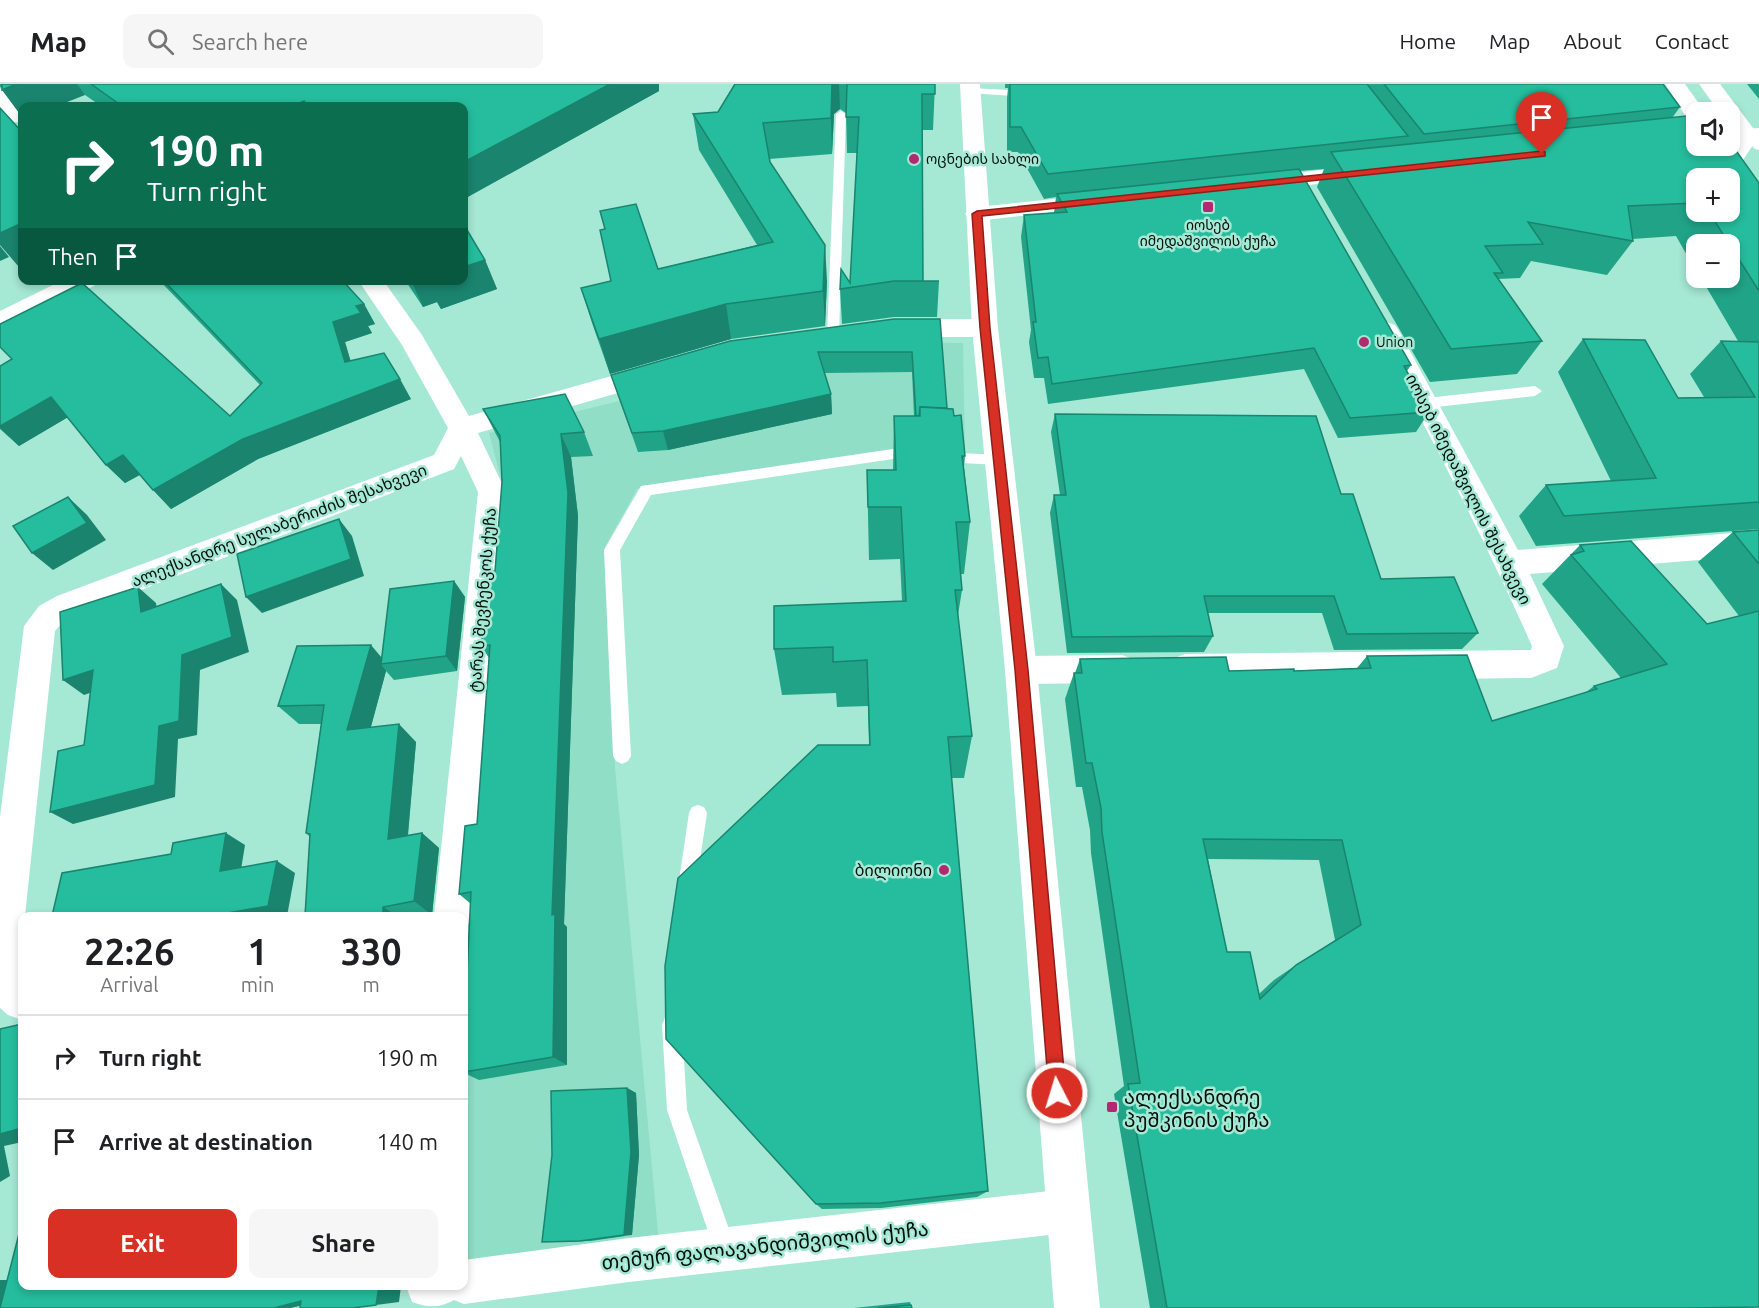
<!DOCTYPE html>
<meta charset="utf-8">
<style>
:root{--surface:#fff;--page:#f6f6f6;--text:#202124;--muted:#757577;--line:#e0e0e0;--accent:#d93025}
body{margin:0;font-family:Ubuntu,"Noto Sans Georgian",sans-serif;background:var(--page);color:var(--text);height:100vh;display:flex;flex-direction:column;font-size:22px;white-space:nowrap}
*{box-sizing:border-box;margin:0}
p{font-size:20px;color:var(--muted)}
.icon{flex:none;width:33px;height:33px;fill:none;stroke:currentColor;stroke-width:2;stroke-linecap:round;stroke-linejoin:round}
.map{position:relative;flex:1;overflow:hidden}
.sheet{position:absolute;left:18px;top:828px;width:450px;height:378px;display:flex;flex-direction:column;background:var(--surface);border-radius:12px;box-shadow:0 3px 9px #0003}
.sheet>*{flex:none}
.banner{position:absolute;left:18px;top:18px;width:450px;height:183px;border-radius:12px;box-shadow:0 3px 9px #0003;background:#0b6e4f;color:#fff;overflow:hidden}
.buttons{position:absolute;left:1686px;top:18px;display:grid;gap:12px}
.buttons a{display:grid;place-items:center;width:54px;height:54px;border-radius:12px;background:var(--surface);box-shadow:0 3px 9px #0003;font-size:30px}
.pin{position:absolute;display:grid;place-items:center;width:51px;height:51px;color:#fff;margin:-62px -26px;border-radius:50% 50% 50% 0;rotate:-45deg;box-shadow:0 0 6px #0007}
.pin .icon{rotate:45deg}
.me{position:absolute;width:66px;margin:-33px;rotate:355deg;stroke-linejoin:round;filter:drop-shadow(0 0 4px #0008)}
.turn{display:flex;align-items:center;gap:21px;height:126px;padding:0 30px;font-size:27px}
.turn .icon{width:78px;height:78px;stroke-width:2.5}
.turn b{display:block;font-size:42px;line-height:51px}
.then{display:flex;align-items:center;height:57px;padding:0 30px;background:#0003;gap:12px;font-size:22px}
.eta{display:flex;justify-content:space-evenly;align-items:center;height:102px;text-align:center}
.eta b{font-size:36px;font-weight:700;line-height:42px}
.action{display:flex;gap:12px;margin-top:auto;padding:12px 30px}
.action a{flex:1;height:69px;border-radius:12px;background:var(--accent);color:#fff;font-size:24px;font-weight:700;line-height:69px;text-align:center}
.action a+a{background:var(--page);color:var(--text)}
ul{padding:0;list-style:none}
li{display:flex;align-items:center;gap:18px;height:84px;padding:0 30px;border-top:2px solid var(--line)}
li div{flex:1}
li b{display:block;font-size:22px}
li em{font-style:normal}
header{display:flex;align-items:center;gap:36px;box-sizing:border-box;height:84px;padding:0 30px;background:var(--surface);border-bottom:2px solid var(--line)}
header strong{font-size:28px}
nav{display:flex;gap:33px;margin-inline-start:auto;font-size:21px}
.search{width:420px;height:54px;background:var(--page);display:flex;align-items:center;gap:15px;box-sizing:border-box;padding:0 21px;border-radius:12px;color:var(--muted);font-size:22px}
.map>svg:first-child{display:block}
.built{fill:#91dec7}
.lines{fill:none;stroke-linecap:round;stroke-linejoin:round}
.lane{fill:#fff;fill-rule:evenodd}
.street{fill:#fff;fill-rule:evenodd}
.secondary{fill:#fff;fill-rule:evenodd}
.wall{fill:#20a387;fill-rule:evenodd}
.shaded-wall{fill:#1a846e}
.building{fill:#25bd9d;stroke:#1a846e;stroke-width:1.5;fill-rule:evenodd}
.route{fill:#d93025;stroke:#8d1f18;stroke-width:1.5}
.poi-dot{fill:#b02a6f;stroke:#a5e8d4;stroke-width:2}
.labels{text-anchor:middle;dominant-baseline:central;stroke-width:5;stroke-linejoin:round;paint-order:stroke}
.far-poi-label{font-size:14px;fill:#00100a;stroke:#a5e8d4;text-anchor:start}
.street-label{font-size:16px;fill:#00100a;stroke:#a5e8d4}
.poi-label{font-size:16px;fill:#00100a;stroke:#a5e8d4;text-anchor:end}
.near-poi-label{font-size:20px;fill:#00100a;stroke:#a5e8d4;text-anchor:start}
.near-street-label{font-size:20px;fill:#00100a;stroke:#a5e8d4}
</style>
<header>
<strong>Map</strong>
<div class="search"><svg class="icon" aria-label="search" viewBox="0 0 24 24"><circle cx="10" cy="10" r="6"/><path d="M15 15l6 6"/></svg>Search here</div>
<nav><a>Home</a><a>Map</a><a>About</a><a>Contact</a></nav>
</header>
<div class="map">
<svg width="1759" height="1224" viewBox="0 0 1759 1224">
<rect width="100%" height="100%" fill="#a5e8d4"/>
<path class="built" d="M884 258 963 259 965 370 855 371 637 405 605 463 615 684 659 1159 464 1182V1065L505 410 489 349 734 289Z"/>
<g class="lines">
<g class="lane">
<path d="M971 4 1030 7 1035 10 1030 13 967 9V5Z"/>
<path d="M841 27 846 30 839 251 833 255 827 251 836 30Z"/>
<path d="M1748 49 1759 57V66L1755 65 1743 52Z"/>
<path d="M1535 302 1542 307 1535 312 1427 324 1420 319 1427 314Z"/>
<path d="M893 365 914 366 921 371 914 376 893 375 651 411 620 466 631 672 628 677 622 680 616 677 613 672 604 466 641 402Z"/>
<path d="M942 368 999 371 1006 376 999 381 942 378 935 373Z"/>
<path d="M698 721 704 723 707 729 696 803 694 809 687 812 680 809 678 803 689 729 692 723Z"/>
<path d="M672 931 679 934 682 941 687 1026 736 1165 733 1173 725 1176 717 1173 714 1165 667 1026 662 941 665 934Z"/>
</g>
<g class="street">
<path d="M0 5 7 7 24 22 22 39 14 38 0 23Z"/>
<path d="M1759 44V58H1730V46Z"/>
<path d="M1366 81 1374 83 1377 88 1374 93 1259 107 1251 105 1248 100 1251 95 1259 93Z"/>
<path d="M1100 110 1108 112 1112 117 1108 122 977 137 969 135 965 130 969 125 977 123Z"/>
<path d="M358 196H383L422 251 469 332 658 279 667 281 671 288 667 295 478 349 506 408 472 832 466 845 464 846V832H434L478 408 461 372 454 385 79 530 61 540 55 547 25 832H22L19 884 22 892V936L8 931 0 924V733L24 542 39 522 57 512 434 371 448 344 402 261Z"/>
<path d="M897 235H985L994 238 998 244 994 250 985 253H897L888 250 884 244 888 238Z"/>
<path d="M1386 238 1395 241 1399 247 1518 466 1759 447V471L1530 490 1564 562 1557 584 1531 594 1185 598 1174 594 1169 584 1174 574 1185 570 1531 566 1532 562C1484 454 1430 350 1373 247L1377 241Z"/>
<path d="M1122 571 1133 575 1138 585 1133 595 1122 599 1021 600 1010 596 1005 586 1010 576 1021 572Z"/>
<path d="M1067 1105 1082 1112 1089 1127 1082 1142 1067 1149 629 1198 464 1220 454 1216C440 1224 428 1224 412 1218L406 1202H464V1176L629 1154Z"/>
</g>
<g class="secondary">
<path d="M960 0H980L998 244 1037 586 1100 1224H1054L1005 586 972 244Z"/>
<path d="M1665 0H1685L1705 28H1696V37L1688 36Z"/>
<path d="M1699 0H1720L1759 52 1741 79 1733 81 1725 79 1722 74 1737 52 1730 42V28H1719Z"/>
<path d="M63 196H97L94 202 0 246V227Z"/>
</g>
</g>
<g class="wall">
<path d="M0 0H659V7L464 115V22H101L85 11 2 4 0 3Z"/>
<path d="M735 0H935L933 46H922L923 197H939L937 233H894L842 240 840 205 850 199 857 69H847L846 29 840 25 834 30 832 70 769 75 770 78 827 197 825 242 731 255 610 290 592 239 581 204 611 197 605 145 600 127 658 185 757 161 699 66 693 30 718 28Z"/>
<path d="M1005 0H1663L1680 23 1672 34 1759 99V445L1536 462 1519 432 1546 401 1611 397 1558 288 1583 255 1678 314 1704 313 1690 290 1721 257H1738L1701 194H1730V160H1696V187L1676 152 1632 155 1633 157 1607 191 1531 177 1520 194 1498 195 1542 257 1517 290 1430 298 1317 103 1324 85 1300 87 1411 281 1407 287 1429 328 1416 348 1338 354 1304 285 1048 320 1044 294H1034L1029 258 1031 246 1021 153 1024 131 1054 129 1056 113 1044 115 1018 68H1007V14L1008 4H1005ZM1696 94 1730 128H1696Z"/>
<path d="M1747 0H1759V15Z"/>
<path d="M485 176 497 205 441 225 437 218 423 223 405 196H464Z"/>
<path d="M159 196H342L364 220 375 240 368 242 372 249 345 258 350 277 411 315 258 375 171 425 140 391 125 399 106 381 68 333 19 362 0 345V282L230 332 260 301Z"/>
<path d="M894 235 947 324 954 332 965 372 964 383 970 438 964 490H960L962 506 958 531 972 652 964 694H951L988 1107 977 1113 881 1124 822 1125 816 1120 869 661 868 622 837 623 836 609 782 611 774 565 902 517 900 475 869 476 867 386H893L894 332H914L912 288 824 289 831 310 832 330 668 366 638 368 611 291Z"/>
<path d="M483 325 584 348 593 372 571 373 578 432 564 840 567 843V981L479 996 464 989V950L471 820 459 810 477 740 489 574 481 562 495 487 502 398 500 358Z"/>
<path d="M1055 330 1341 410 1381 495 1478 549 1462 565 1334 566 1322 529H1208L1213 552 1204 568 1067 569 1050 429 1054 411H1060L1051 348Z"/>
<path d="M1759 446V1223L1688 1224H1150L1114 1010 1124 1002 1091 769 1090 746 1082 703H1076L1065 615 1074 589H1075L1080 575 1229 587H1294L1357 584 1367 572 1492 637 1585 609 1594 602 1621 594 1542 500 1580 461 1707 540 1739 532 1698 478 1733 448ZM1208 775 1319 776 1335 856 1296 881 1274 896 1259 910 1227 868Z"/>
<path d="M454 497 465 513 457 587 394 596 386 587 371 643 416 658 408 752 422 749 439 764 432 831 422 832H305L310 753 306 749 321 640H299L278 622 382 573Z"/>
<path d="M627 1004 636 1009 639 1071 632 1151 591 1157 542 1158 552 1071Z"/>
<path d="M910 1218 912 1224H854Z"/>
</g>
<g class="shaded-wall">
<path d="M16 0H77L85 11 57 22H22V33L2 6Z"/>
<path d="M610 0H659V7L464 115V78Z"/>
<path d="M832 0H839L840 25 834 30 832 70 831 34Z"/>
<path d="M304 17 306 22H293Z"/>
<path d="M22 139V181L19 183 0 161V149Z"/>
<path d="M825 161 827 197 825 242 823 207Z"/>
<path d="M0 162 9 173 0 177Z"/>
<path d="M485 176 497 205 441 225 437 218 423 223 411 196H464V183Z"/>
<path d="M364 220 375 240 368 242 372 249 345 258 357 298 345 278 333 238 356 222Z"/>
<path d="M726 220 731 255 610 290 599 255Z"/>
<path d="M400 295 411 315 258 375 171 425 153 406 243 355Z"/>
<path d="M831 310 832 330 668 366 663 347Z"/>
<path d="M51 313 70 332 19 362 0 344V342Z"/>
<path d="M561 350 571 373 578 432 564 840 567 843V981L553 973 552 831Z"/>
<path d="M123 371 141 390 125 399 106 381Z"/>
<path d="M68 413 87 431 106 456 53 486 32 469Z"/>
<path d="M339 435 352 452 364 492 262 529 246 513Z"/>
<path d="M454 497 465 513 457 587 446 572Z"/>
<path d="M221 500 237 516 249 568 200 586 197 651 178 655 175 713 73 740 50 728 182 571Z"/>
<path d="M138 503 156 519 159 543 141 528Z"/>
<path d="M371 561 387 580H381L386 587 365 664 347 646Z"/>
<path d="M93 586 113 601 84 611 63 596Z"/>
<path d="M399 640 416 658 406 770 388 755Z"/>
<path d="M226 749 245 761 239 798 220 787Z"/>
<path d="M422 749 439 764 432 831 414 817Z"/>
<path d="M277 777 295 789 287 832H211Z"/>
<path d="M383 823 397 832H383Z"/>
<path d="M627 1004 636 1009 639 1071 632 1151H624Z"/>
<path d="M22 1044V1058L4 1062 10 1092 0 1098V1046Z"/>
<path d="M0 1196H22L0 1224Z"/>
<path d="M379 1202H401L399 1218 376 1221Z"/>
<path d="M328 1215 291 1224H274L301 1217Z"/>
</g>
<g class="building">
<path d="M2 0H16L2 6Z"/>
<path d="M91 0H610L464 78V22H308L304 17 293 22H122Z"/>
<path d="M735 0H832L831 34 763 39 770 78 825 161 823 207 726 220 599 255 581 204 611 197 600 146 605 145 600 127 636 120 658 185 773 158 693 30 718 28Z"/>
<path d="M847 0H935V10H922L923 197H939H894L840 205 841 185 850 199 859 33H846Z"/>
<path d="M1010 0H1367L1408 52 1048 90 1021 43H1010Z"/>
<path d="M1384 0H1663L1680 23 1424 50Z"/>
<path d="M0 24 22 48V139L0 149Z"/>
<path d="M1696 31V62H1730V58L1759 99V207L1709 128H1730V94H1696V119L1628 122 1633 157 1528 138 1543 160 1485 162 1503 189H1494L1542 257 1451 265 1331 68Z"/>
<path d="M1299 85 1411 281 1404 282 1429 328 1350 334 1314 264 1052 300 1048 273 1038 274 1033 238H1036L1024 131 1067 128 1057 110Z"/>
<path d="M467 146 485 176 464 183V147Z"/>
<path d="M163 196H342L364 220 356 222 361 229 333 238 345 278 384 269 400 295 243 355 153 406 123 371 106 381 51 313 0 342V282L12 275 0 263V240L82 199 230 332 262 299Z"/>
<path d="M894 235H940L947 324 920 323 919 332H916L912 268H818L831 310 663 347 632 349 611 291 730 257Z"/>
<path d="M1583 255 1645 256 1678 314 1755 313 1721 257 1759 258V418L1564 432 1546 401 1656 394Z"/>
<path d="M565 310 584 348 561 350 568 409 552 831 555 830 553 973 464 988V950L471 808 459 810 465 742 477 740 490 561 481 562 488 488 495 487 502 398 500 352 483 325Z"/>
<path d="M920 323 953 325 954 332 961 331 965 372H962L970 438H956L962 506H955L972 652 948 653 988 1107 881 1119 816 1120 666 955 665 882 678 794 818 661H870L867 576 833 578V563L774 565V522L906 517 901 423H868L867 386H896L894 332H920Z"/>
<path d="M1055 330 1316 332 1341 410H1353L1381 495 1454 493 1478 549 1347 550 1334 512H1204L1213 552 1072 553 1054 411H1066Z"/>
<path d="M68 413 87 439 32 469 13 442Z"/>
<path d="M339 435 351 475 246 513 237 470Z"/>
<path d="M1759 446V480L1733 448Z"/>
<path d="M1631 457 1707 540 1759 527V1223L1688 1224H1167L1128 1000 1140 999 1102 748 1101 724 1092 679H1086L1074 589H1082L1080 575 1226 573 1229 587 1294 585V587L1371 584 1367 572 1467 571 1492 637 1597 605 1594 602 1667 580 1571 471 1584 467 1580 461ZM1203 755 1342 756 1361 841 1296 881 1260 915 1250 868H1227Z"/>
<path d="M454 497 446 572 381 580 390 505Z"/>
<path d="M221 500 232 553 182 571 179 637 159 642 155 701 50 728 58 667 84 661 93 586 63 596 60 528 138 503 141 528Z"/>
<path d="M371 561 347 646 399 640 388 755 422 749 414 817 383 823V832H305L310 750 306 749 324 621 278 622 297 562Z"/>
<path d="M226 749 220 787 277 777 268 822 211 832H52L62 789 171 770 173 759Z"/>
<path d="M22 940V1044L0 1050V945Z"/>
<path d="M627 1004 631 1068 624 1151 580 1157 542 1158 552 1071 551 1007Z"/>
<path d="M22 1138V1202H379L376 1221 353 1224H300L301 1217 274 1224H0Z"/>
<path d="M911 1221 912 1224H878Z"/>
</g>
<path class="route" d="M1542 67 1545 68V72L982 132 990 244 1028 586 1066 1009 1063 1015 1057 1018 1051 1015 1049 1009 1015 586 980 244 972 130 977 127Z"/>
<g class="poi-dot">
<circle cx="914" cy="75" r="6"/>
<rect x="1202" y="117" width="12" height="12" rx="3"/>
<circle cx="1364" cy="258" r="6"/>
<circle cx="944" cy="786" r="6"/>
<rect x="1106" y="1017" width="12" height="12" rx="3"/>
</g>
<g class="labels">
<g class="far-poi-label">
<text x="926" y="75">ოცნების სახლი</text>
<text x="1208" y="141" text-anchor="middle">იოსებ<tspan x="1208" dy="16">იმედაშვილის ქუჩა</tspan></text>
<text x="1376" y="258">Union</text>
</g>
<g class="street-label">
<text transform="translate(1469 405) rotate(63)">იოსებ იმედაშვილის შესახვევი</text>
<text transform="translate(279 441) rotate(-21)">ალექსანდრე სულაბერიძის შესახვევი</text>
<text transform="translate(482 516) rotate(-85)">ტარას შევჩენკოს ქუჩა</text>
</g>
<g class="poi-label">
<text x="932" y="786">ბილიონი</text>
</g>
<g class="near-poi-label">
<text x="1124" y="1012">ალექსანდრე<tspan x="1124" dy="23">პუშკინის ქუჩა</tspan></text>
</g>
<g class="near-street-label">
<text transform="translate(765 1161) rotate(-6)">თემურ ფალავანდიშვილის ქუჩა</text>
</g>
</g>
</svg>
<div class="buttons">
<a><svg class="icon" aria-label="sound" viewBox="0 0 24 24"><path d="M4 9h4l5-4v14l-5-4H4zM17 9q2 3 0 6"/></svg></a>
<a>+</a>
<a>−</a>
</div>
<div class="pin" style="left:1542px;top:70px;background:#d93025"><svg class="icon" aria-label="arrive" viewBox="0 0 24 24"><path d="M6 21V4h12l-3 4 3 4H6"/></svg></div>
<svg class="me" style="left:1057px;top:1009px" viewBox="-20 -20 40 40"><circle r="17" fill="#d93025" stroke="#fff" stroke-width="3"/><path d="M0-11L8 9 0 5-8 9z" fill="#fff"/></svg>
<div class="banner">
<div class="turn"><svg class="icon" aria-label="right" viewBox="0 0 24 24"><path d="M7 20v-9h11M14 6l5 5-5 5"/></svg><div><b>190 m</b>Turn right</div></div>
<div class="then">Then<svg class="icon" aria-label="arrive" viewBox="0 0 24 24"><path d="M6 21V4h12l-3 4 3 4H6"/></svg></div>
</div>
<section class="sheet">
<div class="eta">
<div><b>22:26</b><p>Arrival</p></div>
<div><b>1</b><p>min</p></div>
<div><b>330</b><p>m</p></div>
</div>
<ul>
<li><svg class="icon" aria-label="right" viewBox="0 0 24 24"><path d="M7 20v-9h11M14 6l5 5-5 5"/></svg><div><b>Turn right</b></div><em>190 m</em></li>
<li><svg class="icon" aria-label="arrive" viewBox="0 0 24 24"><path d="M6 21V4h12l-3 4 3 4H6"/></svg><div><b>Arrive at destination</b></div><em>140 m</em></li>
</ul>
<div class="action"><a>Exit</a><a>Share</a></div>
</section>
</div>
